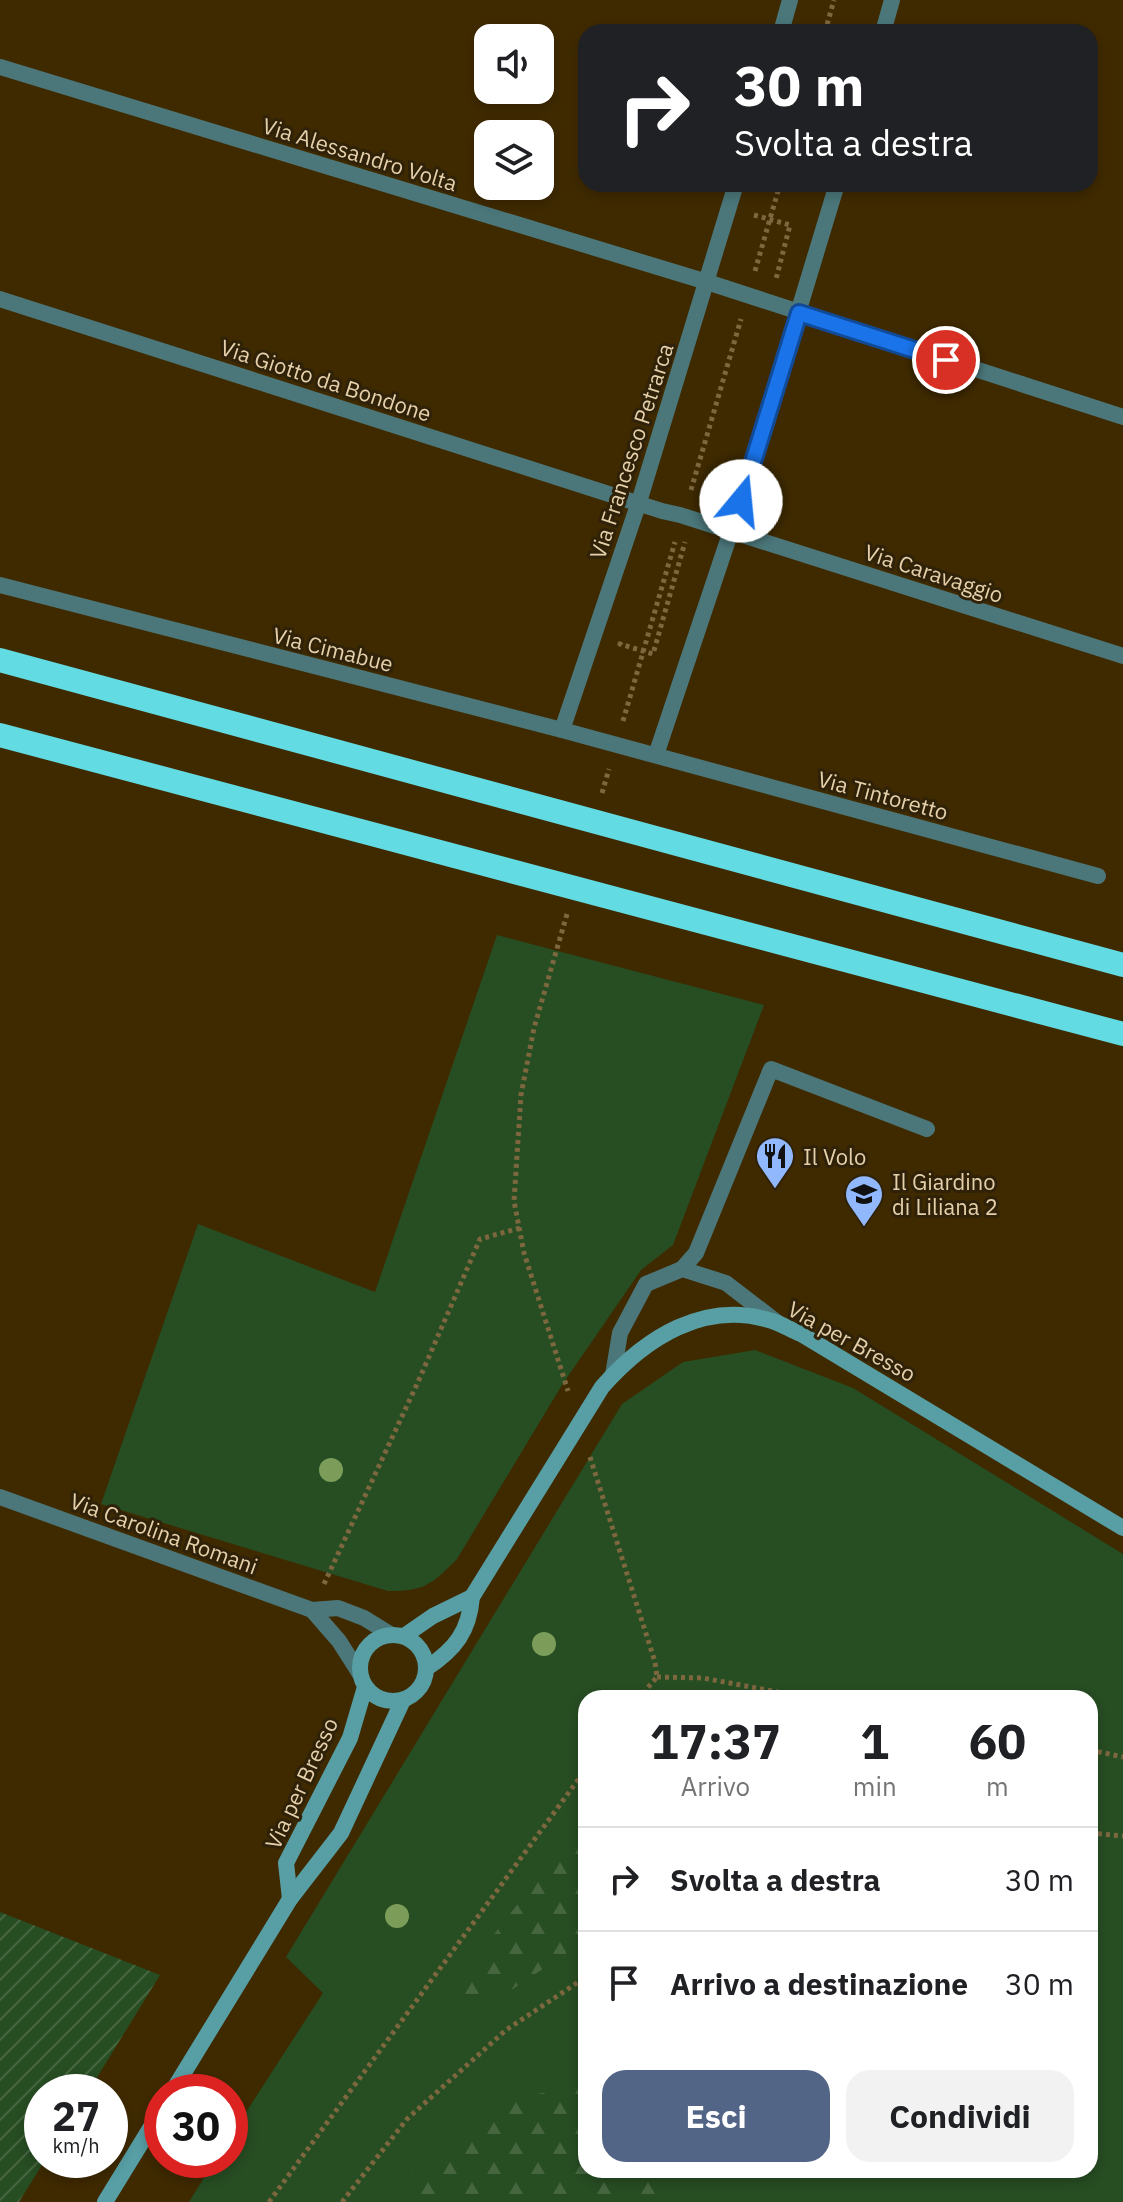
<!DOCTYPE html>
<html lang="it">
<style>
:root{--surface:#fff;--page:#f2f2f2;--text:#202124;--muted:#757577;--line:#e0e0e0;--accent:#536586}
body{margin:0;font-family:"IBM Plex Sans",sans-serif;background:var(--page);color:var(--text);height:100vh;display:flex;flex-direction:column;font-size:30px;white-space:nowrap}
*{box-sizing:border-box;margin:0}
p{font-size:26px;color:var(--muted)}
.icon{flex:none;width:44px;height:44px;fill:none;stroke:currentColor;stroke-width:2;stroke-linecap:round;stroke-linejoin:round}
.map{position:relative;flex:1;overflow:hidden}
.drawer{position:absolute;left:578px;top:1690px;width:520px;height:488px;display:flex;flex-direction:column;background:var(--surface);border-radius:24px;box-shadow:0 4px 12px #0003}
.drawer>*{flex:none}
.top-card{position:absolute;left:578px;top:24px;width:520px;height:168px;border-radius:24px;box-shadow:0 4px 12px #0003;background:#202124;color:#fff;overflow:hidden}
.tools{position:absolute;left:474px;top:24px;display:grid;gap:16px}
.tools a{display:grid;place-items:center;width:80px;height:80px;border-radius:16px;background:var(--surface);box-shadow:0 4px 12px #0003;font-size:40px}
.speed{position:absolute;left:24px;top:2074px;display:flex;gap:16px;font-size:40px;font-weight:700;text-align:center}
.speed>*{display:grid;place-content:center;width:104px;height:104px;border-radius:50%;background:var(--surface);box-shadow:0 4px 12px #0003;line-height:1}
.speed small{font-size:20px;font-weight:400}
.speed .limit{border:12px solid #d22;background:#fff;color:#111}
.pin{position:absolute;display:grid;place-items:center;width:68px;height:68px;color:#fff;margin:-34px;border:4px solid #fff;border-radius:50%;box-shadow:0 2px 8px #0007}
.me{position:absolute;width:88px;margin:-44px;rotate:17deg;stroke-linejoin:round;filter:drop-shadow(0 0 6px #0008)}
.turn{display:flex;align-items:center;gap:28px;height:168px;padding:0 24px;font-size:36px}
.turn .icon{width:104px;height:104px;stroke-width:2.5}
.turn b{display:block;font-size:56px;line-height:68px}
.eta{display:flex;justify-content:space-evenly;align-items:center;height:136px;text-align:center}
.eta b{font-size:48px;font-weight:700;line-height:56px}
.cta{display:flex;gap:16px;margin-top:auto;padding:16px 24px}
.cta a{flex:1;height:92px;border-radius:24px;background:var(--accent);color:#fff;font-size:32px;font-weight:700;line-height:92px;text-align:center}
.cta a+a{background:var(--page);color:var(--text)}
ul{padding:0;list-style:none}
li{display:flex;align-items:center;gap:24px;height:104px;padding:0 24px;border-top:2px solid var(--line)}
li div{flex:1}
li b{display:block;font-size:30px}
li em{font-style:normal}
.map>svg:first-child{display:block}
.green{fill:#274d23;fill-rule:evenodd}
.forest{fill:url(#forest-firs)}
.garden{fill:url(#garden-furrows)}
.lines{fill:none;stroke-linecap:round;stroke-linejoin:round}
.path{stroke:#7c673f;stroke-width:5;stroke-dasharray:4 4;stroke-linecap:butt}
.lane{stroke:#4b777a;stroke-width:16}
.street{stroke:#4b777a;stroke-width:16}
.secondary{stroke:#579fa5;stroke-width:16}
.highway{stroke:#63dbe3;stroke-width:24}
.tree{fill:#7b9d59}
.route-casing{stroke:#114b97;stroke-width:20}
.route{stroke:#1a73e8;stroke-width:14}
.labels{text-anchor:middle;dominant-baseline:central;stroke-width:6;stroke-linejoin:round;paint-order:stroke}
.street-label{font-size:22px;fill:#e5d0ab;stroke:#2f2209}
.poi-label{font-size:22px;fill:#e5d0ab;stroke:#2f2209;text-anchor:start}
</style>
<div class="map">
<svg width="1123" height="2202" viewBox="0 0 1123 2202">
<defs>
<pattern id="forest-firs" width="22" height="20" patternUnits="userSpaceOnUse" patternTransform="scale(2)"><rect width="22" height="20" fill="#274d23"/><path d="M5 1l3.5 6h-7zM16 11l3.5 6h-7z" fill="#466640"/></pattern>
<pattern id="garden-furrows" width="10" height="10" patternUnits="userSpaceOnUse" patternTransform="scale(2)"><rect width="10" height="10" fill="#274d23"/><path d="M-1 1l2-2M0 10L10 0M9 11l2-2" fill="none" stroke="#466640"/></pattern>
</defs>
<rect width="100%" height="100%" fill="#3f2a00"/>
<g class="green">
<path d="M497 935 764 1005 673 1245 641 1270 562 1385 457 1559C431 1585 425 1591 388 1591L101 1504 198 1224 375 1292Z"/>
<path d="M755 1350 853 1388 1123 1554V2202H189L215 2160H230V2137L323 1993 286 1957 622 1404 683 1362ZM586 1698H1090V2170H586Z"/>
</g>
<g class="forest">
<path d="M586 1816V1940L486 2007 447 1995Z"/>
<path d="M586 2085V2170H673L653 2202H385L401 2182 510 2099Z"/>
</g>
<path class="garden" d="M0 1912 160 1975 88 2092H42V2160H45L19 2202H0Z"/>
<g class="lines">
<g class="path">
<path d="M825 32 834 0"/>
<path d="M754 215 790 225 776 279"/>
<path d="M755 271 780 184"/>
<path d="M691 490 741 319"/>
<path d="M621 642 620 644 653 654 685 542"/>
<path d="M623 721 675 542"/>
<path d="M602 793 609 769"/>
<path d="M567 914 534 1028 521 1095 514 1201 524 1253 568 1391"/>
<path d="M590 1457 655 1662 657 1677 639 1698"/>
<path d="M324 1584 418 1382 480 1239 520 1228"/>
<path d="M657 1677 703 1678 809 1698"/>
<path d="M1090 1750 1123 1757"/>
<path d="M1090 1833 1123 1836"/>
<path d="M269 2202 586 1769"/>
<path d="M342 2202 407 2119 506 2030 586 1977"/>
</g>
<g class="lane">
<path d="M682 1269 696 1253 771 1069 927 1129"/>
<path d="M613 1375 620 1333 646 1284 682 1269 726 1283 778 1323"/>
</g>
<g class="street">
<path d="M781 32 790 0"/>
<path d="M883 32 892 0"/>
<path d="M0 67 707 282 1123 417"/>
<path d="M0 299 662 511 680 515 1123 656"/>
<path d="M0 585 562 730 1098 876"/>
<path d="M562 730 639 502 736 184"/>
<path d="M656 755 741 501 837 184"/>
<path d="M0 1497 312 1610 338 1608 364 1618 390 1634"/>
<path d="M312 1610 339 1641 360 1674"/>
</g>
<g class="secondary">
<circle cx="393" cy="1668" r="33"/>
<path d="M404 1636 433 1616 472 1597"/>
<path d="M427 1668C455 1649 469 1632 472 1597L602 1387C645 1338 705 1299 772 1321 782 1324 791 1330 801 1334L1123 1528"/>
<path d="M290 1899 286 1863 350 1738 365 1687"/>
<path d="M172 2092 290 1899 341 1833 403 1700"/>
<path d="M105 2202 162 2109"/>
</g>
<g class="highway">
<path d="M0 660 1123 965"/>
<path d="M0 735 1123 1034"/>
</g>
</g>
<g class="tree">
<circle cx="331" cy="1470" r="12"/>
<circle cx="544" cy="1644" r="12"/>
<circle cx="397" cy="1916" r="12"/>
</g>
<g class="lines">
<defs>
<path id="route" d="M741 501 799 313 946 360"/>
</defs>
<use href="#route" class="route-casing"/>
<use href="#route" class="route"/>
</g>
<defs>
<symbol id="restaurant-pin" viewBox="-11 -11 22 30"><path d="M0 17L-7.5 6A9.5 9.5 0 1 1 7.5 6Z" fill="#91b8fd" stroke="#2f2209"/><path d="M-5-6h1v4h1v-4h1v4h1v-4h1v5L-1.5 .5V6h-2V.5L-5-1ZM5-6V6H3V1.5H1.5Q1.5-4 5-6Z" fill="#111"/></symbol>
<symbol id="school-pin" viewBox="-11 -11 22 30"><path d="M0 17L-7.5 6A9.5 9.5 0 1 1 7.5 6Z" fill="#91b8fd" stroke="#2f2209"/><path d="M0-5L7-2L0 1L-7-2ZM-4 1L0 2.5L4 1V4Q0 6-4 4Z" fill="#111"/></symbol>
</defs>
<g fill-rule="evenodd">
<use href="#restaurant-pin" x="753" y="1134" width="44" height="60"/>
<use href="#school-pin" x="842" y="1172" width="44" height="60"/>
</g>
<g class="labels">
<g class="street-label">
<text transform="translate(360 154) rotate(17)">Via Alessandro Volta</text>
<text transform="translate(326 380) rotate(18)">Via Giotto da Bondone</text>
<text transform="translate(631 451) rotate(-72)">Via Francesco Petrarca</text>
<text transform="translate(934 573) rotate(18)">Via Caravaggio</text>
<text transform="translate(333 649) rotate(14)">Via Cimabue</text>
<text transform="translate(883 795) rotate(15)">Via Tintoretto</text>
<text transform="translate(852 1341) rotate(29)">Via per Bresso</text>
<text transform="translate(164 1533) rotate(20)">Via Carolina Romani</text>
<text transform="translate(301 1783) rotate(-65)">Via per Bresso</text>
</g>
<g class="poi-label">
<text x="803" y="1156">Il Volo</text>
<text x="892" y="1181">Il Giardino<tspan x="892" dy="25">di Liliana 2</tspan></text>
</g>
</g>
</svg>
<div class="tools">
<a><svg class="icon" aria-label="sound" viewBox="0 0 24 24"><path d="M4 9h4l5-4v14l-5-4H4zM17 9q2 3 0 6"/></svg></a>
<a><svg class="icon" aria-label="layers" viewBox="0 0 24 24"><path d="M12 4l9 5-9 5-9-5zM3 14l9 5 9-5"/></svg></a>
</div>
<div class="speed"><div>27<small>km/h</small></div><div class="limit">30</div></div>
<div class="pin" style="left:946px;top:360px;background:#d93025"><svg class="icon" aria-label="arrive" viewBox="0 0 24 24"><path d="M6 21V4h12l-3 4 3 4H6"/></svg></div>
<svg class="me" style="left:741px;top:501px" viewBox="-20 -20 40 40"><circle r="19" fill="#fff"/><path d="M0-13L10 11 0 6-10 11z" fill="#1a73e8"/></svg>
<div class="top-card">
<div class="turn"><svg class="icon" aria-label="right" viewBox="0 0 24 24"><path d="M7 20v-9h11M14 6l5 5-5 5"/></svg><div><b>30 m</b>Svolta a destra</div></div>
</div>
<section class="drawer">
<div class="eta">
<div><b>17:37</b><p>Arrivo</p></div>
<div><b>1</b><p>min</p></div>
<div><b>60</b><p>m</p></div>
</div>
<ul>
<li><svg class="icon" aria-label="right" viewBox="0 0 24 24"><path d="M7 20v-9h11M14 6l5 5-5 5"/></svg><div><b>Svolta a destra</b></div><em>30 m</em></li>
<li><svg class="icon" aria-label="arrive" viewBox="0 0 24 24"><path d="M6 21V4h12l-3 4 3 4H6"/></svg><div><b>Arrivo a destinazione</b></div><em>30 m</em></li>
</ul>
<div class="cta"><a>Esci</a><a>Condividi</a></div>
</section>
</div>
